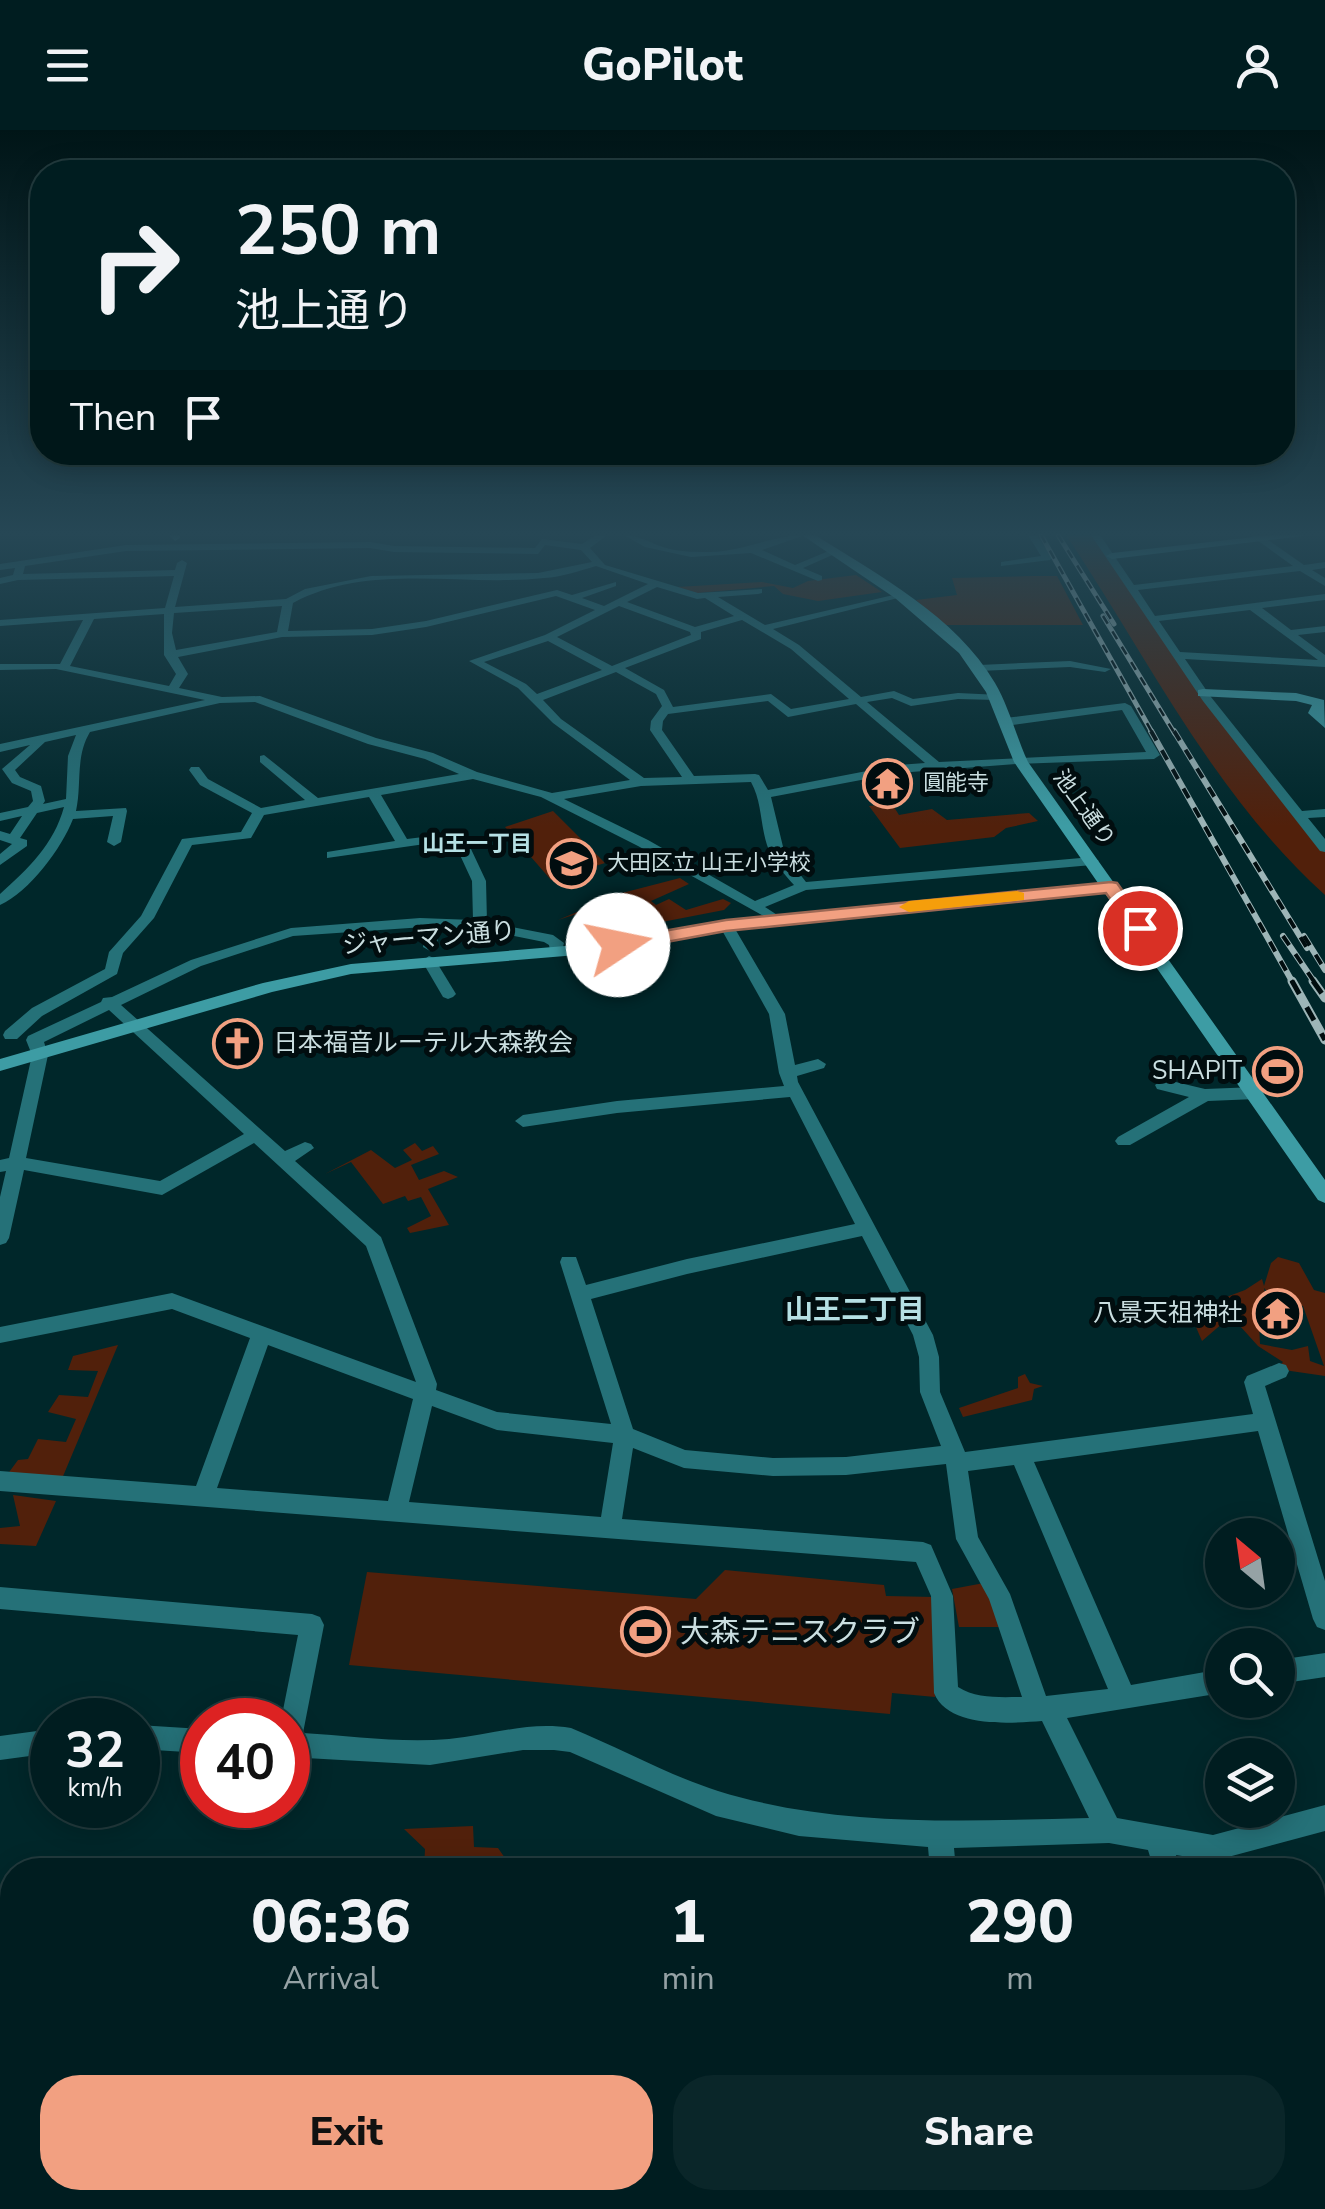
<!DOCTYPE html>
<meta charset="utf-8">
<style>
:root{--surface:#001d20;--page:#0a2629;--text:#f1f3f6;--muted:#95a2a5;--line:#223b3e;--accent:#f2a081}
body{margin:0;font-family:"Nunito Sans","Noto Sans JP",sans-serif;background:var(--page);color:var(--text);height:100vh;display:flex;flex-direction:column;font-size:38px;white-space:nowrap}
*{box-sizing:border-box;margin:0}
p{font-size:32px;color:var(--muted)}
.icon{flex:none;width:55px;height:55px;fill:none;stroke:currentColor;stroke-width:2;stroke-linecap:round;stroke-linejoin:round}
.map{position:relative;flex:1;overflow:hidden}
.drawer{position:absolute;left:0px;top:1728px;width:1325px;height:352px;display:flex;flex-direction:column;background:var(--surface);border-radius:40px 40px 0 0;box-shadow:0 5px 25px #0003,0 0 0 2px var(--line)}
.drawer>*{flex:none}
.top-card{position:absolute;left:30px;top:30px;width:1265px;height:305px;border-radius:40px;box-shadow:0 5px 25px #0003,0 0 0 2px var(--line);background:#001d20;color:var(--text);overflow:hidden}
.needle{width:65px;rotate:331deg}
.tools{position:absolute;left:1205px;top:1388px;display:grid;gap:20px}
.tools a{display:grid;place-items:center;width:90px;height:90px;border-radius:50%;background:var(--surface);box-shadow:0 5px 25px #0003,0 0 0 2px var(--line);font-size:50px}
.speed{position:absolute;left:30px;top:1568px;display:flex;gap:20px;font-size:50px;font-weight:700;text-align:center}
.speed>*{display:grid;place-content:center;width:130px;height:130px;border-radius:50%;background:var(--surface);box-shadow:0 5px 25px #0003,0 0 0 2px var(--line);line-height:1}
.speed small{font-size:25px;font-weight:400}
.speed .limit{border:15px solid #d22;background:#fff;color:#111}
.pin{position:absolute;display:grid;place-items:center;width:85px;height:85px;color:#fff;margin:-42px;border:5px solid #fff;border-radius:50%;box-shadow:0 2px 10px #0007}
.me{position:absolute;width:110px;margin:-55px;rotate:79deg;stroke-linejoin:round;filter:drop-shadow(0 0 8px #0008)}
.turn{display:flex;align-items:center;gap:35px;height:210px;padding:0 40px;font-size:45px}
.turn .icon{width:130px;height:130px;stroke-width:2.5}
.turn b{display:block;font-size:70px;line-height:85px}
.then{display:flex;align-items:center;height:95px;padding:0 40px;background:#0003;gap:20px;font-size:38px}
.eta{display:flex;justify-content:space-evenly;align-items:center;height:170px;text-align:center}
.eta b{font-size:60px;font-weight:800;line-height:70px}
.action{display:flex;gap:20px;margin-top:auto;padding:20px 40px}
.action a{flex:1;height:115px;border-radius:40px;background:var(--accent);color:#111;font-size:40px;font-weight:800;line-height:115px;text-align:center}
.action a+a{background:var(--page);color:var(--text)}
header{display:flex;justify-content:space-between;align-items:center;height:130px;padding:0 40px;background:var(--surface);font-size:45px;font-weight:800}
.map>svg:first-child{display:block}
.green{fill:#51200b;fill-rule:evenodd}
.lines{fill:none;stroke-linecap:round;stroke-linejoin:round}
.street{fill:#257178;fill-rule:evenodd}
.secondary{fill:#3d9ca4;fill-rule:evenodd}
.rail-far2-casing{stroke:#9db5b7;stroke-width:5}
.rail-far1-casing{stroke:#9db5b7;stroke-width:6}
.rail-casing{stroke:#9db5b7;stroke-width:9}
.rail-far2{stroke:#010d0f;stroke-width:2.5;stroke-dasharray:9;stroke-linecap:butt}
.rail-far1{stroke:#010d0f;stroke-width:4;stroke-dasharray:11;stroke-linecap:butt}
.rail{stroke:#010d0f;stroke-width:5;stroke-dasharray:15;stroke-linecap:butt}
.route{fill:#f2a081;stroke:#9d6854;stroke-width:2.5}
.slow{fill:#f59e0b}
.labels{text-anchor:middle;dominant-baseline:central;stroke-width:10;stroke-linejoin:round;paint-order:stroke}
.far-poi-label{font-size:22px;fill:#cadee0;stroke:#010d0f;text-anchor:start}
.far-street-label{font-size:22px;fill:#cadee0;stroke:#010d0f}
.far-neighbourhood-label{font-size:22px;font-weight:bold;fill:#b6e0e4;stroke:#010d0f}
.street-label{font-size:25px;fill:#cadee0;stroke:#010d0f}
.poi-label{font-size:25px;fill:#cadee0;stroke:#010d0f;text-anchor:end}
.neighbourhood-label{font-size:28px;font-weight:bold;fill:#b6e0e4;stroke:#010d0f}
.near-poi-label{font-size:30px;fill:#cadee0;stroke:#010d0f;text-anchor:start}
</style>
<header><svg class="icon" aria-label="menu" viewBox="0 0 24 24"><path d="M4 6h16M4 12h16M4 18h16"/></svg>GoPilot<svg class="icon" aria-label="person" viewBox="0 0 24 24"><circle cx="12" cy="8" r="4"/><path d="M4 21q1-7 8-7t8 7"/></svg></header>
<div class="map">
<svg width="1325" height="2079" viewBox="0 0 1325 2079">
<rect width="100%" height="100%" fill="#00272a"/>
<g class="green">
<path d="M1066 405H1093L1202 568 1325 721V765C1212 663 1148 527 1066 405Z"/>
<path d="M856 445 882 462 818 471 783 464 774 456 697 463 677 457 762 452 793 458 808 451Z"/>
<path d="M1034 446H1057L1083 495H943L916 470 957 465 952 448Z"/>
<path d="M892 674 899 685 932 679 947 690 1029 683 1038 691 1006 698 994 707 900 718 869 676Z"/>
<path d="M553 681 605 733 551 750 505 697Z"/>
<path d="M680 748 689 754 651 771 656 775 669 769 686 780 723 769 731 773 724 780 662 792 626 768 558 790 622 763Z"/>
<path d="M415 1013 422 1021 433 1016 439 1024 411 1035 419 1050 444 1041 458 1047 428 1059 449 1095 410 1103 407 1098 431 1086 421 1067 408 1071 405 1066 383 1074 351 1032 325 1044 371 1020 395 1038 412 1030 403 1020Z"/>
<path d="M1278 1127 1299 1133 1314 1160 1325 1163V1246L1277 1239 1283 1232 1258 1216 1231 1186 1202 1211 1189 1181 1245 1160 1262 1149 1264 1156 1271 1133ZM1264 1158 1273 1168 1303 1176 1324 1236 1310 1231 1308 1216 1292 1220 1260 1214 1258 1174 1266 1171Z"/>
<path d="M118 1215 61 1351 7 1345 18 1330 28 1329 38 1309 66 1312 76 1289 48 1282 59 1265 88 1267 98 1241 68 1240 73 1226Z"/>
<path d="M1025 1244 1030 1253 1043 1256 1034 1259 1032 1270 963 1287 959 1278 1018 1258V1247Z"/>
<path d="M13 1365 56 1371 36 1416 0 1414V1398L20 1396Z"/>
<path d="M725 1440 884 1455 886 1466 934 1467 935 1567 892 1563 890 1584 349 1535 367 1442 696 1469Z"/>
<path d="M984 1453 1005 1497H959L952 1459Z"/>
<path d="M473 1696 474 1717 498 1718 505 1728 489 1740H424L425 1719 404 1699Z"/>
</g>
<g class="lines">
<g class="street">
<path d="M596 405H607L590 418 605 435 698 463 762 459V463L758 464 718 467 765 495 902 463V467L773 499 799 515 861 567 894 561 913 569 958 563 1000 565 1002 567 996 570 958 569 911 576 892 568 867 572 939 632 1146 622 1122 580 1005 596 999 592 1005 588 1125 573 1131 576 1160 625 1154 629 1016 634 898 643 771 667 785 725 806 752 1092 727 1099 731 1092 735 806 760 765 777 785 790 778 794 638 716 541 667 473 649 381 665 407 709 463 702 486 751 487 792 553 805 564 813 561 825H551L549 815 544 812 480 799 439 797 437 817 430 821 423 817 424 797 293 806 201 836 121 875 285 1021 305 1012 311 1014 314 1018 295 1031 381 1107 437 1254 436 1260 497 1282 611 1294 560 1132 562 1127H576L586 1155 687 1129 855 1094 790 967 617 983 523 997 515 991 523 985 617 971 784 956 779 943 769 884 719 795 726 791 731 792 785 884 795 935 818 929 826 934 824 938 797 946 798 952 933 1205 939 1227 940 1262 965 1322 1253 1284 1244 1252 1247 1246 1279 1233 1286 1235 1289 1241 1286 1247 1265 1256 1325 1451V1500L1317 1497 1313 1489 1258 1301 1034 1332 1131 1555 1222 1539V1563L1067 1588 1117 1688 1213 1705 1325 1675V1701L1213 1731 1176 1725 1180 1740H1154L1148 1720 1109 1713 954 1718 956 1740H930L928 1717 799 1706 716 1686 570 1622 554 1620H523L430 1635 288 1627V1590H281L298 1505 0 1479V1457L312 1484 320 1487 324 1495 303 1603C351 1606 400 1613 449 1609 491 1605 528 1591 571 1598 620 1618 668 1645 718 1661 837 1698 966 1691 1089 1688L1042 1591C1011 1593 949 1599 934 1563L931 1466 916 1432 0 1361V1341L196 1356 250 1208 172 1179 0 1213V1197L172 1163 416 1252 366 1116 254 1013 162 1065 24 1040 9 1108 6 1113 0 1115V1067L6 1041 0 1042V1030L9 1028 32 925 26 910 28 906 101 872 103 868 112 867 191 830 291 798 420 788 473 790 472 751 453 710 327 728V722L395 711 369 667 264 685 251 708 192 715 154 788 123 823 117 844 42 886 17 909H5L3 905 5 901 32 878 105 839 109 822 141 786 182 709 241 702 252 683 200 655 189 640 191 637H199L208 649 261 678 305 670 260 632V626L264 625 318 668 459 644 425 629 368 614 255 572 220 573 90 602C75 627 82 654 76 681L126 678 127 681 121 712 114 716 107 712 113 686 73 689C62 718 29 762 0 775V764C28 739 54 714 64 677L37 683 20 708 27 710V716L0 735V724L12 714 0 710V701L10 704 22 686 0 691V683L28 677 33 671 31 661 12 653 2 639 30 615 0 622V614L205 570 56 539 0 540V534H60L83 490 0 496V490L165 478 174 446 18 450 0 454V448L13 445 15 438 0 440V434L126 415 370 412 394 416 535 418 542 409 582 414ZM545 415 581 420 592 432 538 443 371 446 305 459 286 469 175 477 187 433 182 430 177 433 175 440 23 444 25 436 126 421 370 418 394 422 538 424ZM596 436 648 454 604 476 582 468 616 456V452L572 465 557 460 426 491 372 499 288 501 293 473C368 432 462 457 544 448 562 447 579 441 596 436ZM657 457 697 469 705 468 734 486 695 497 627 472ZM556 466 595 480 545 505 469 531 518 558 553 593 630 650 552 663 477 642 433 623 376 608 260 566 222 567 179 558 188 544 178 527 282 507 372 505 426 497ZM282 476 277 502 176 520 172 503 174 483ZM619 476 690 502 691 505 612 536 557 507ZM164 484V525L176 544 169 556 70 536 94 489ZM742 490 791 519 849 569 791 579 771 564 673 577 664 560 625 538 701 509V502ZM548 511 602 540 537 564 526 554 484 532ZM616 542 656 564 662 576 651 591 650 600 682 647 644 648 561 589 543 570ZM768 571 788 587 856 574 925 633 898 635 768 660 759 645 755 644 694 646 662 600 663 591 668 584ZM76 605 68 626 66 669 43 674 45 671 41 656 20 647 15 640 45 612ZM751 652C762 672 760 693 767 715 772 730 783 743 794 755L755 771 648 710 564 669 641 656ZM109 880 244 1004 160 1051 26 1028 48 925 44 912ZM862 1106 913 1205 919 1227 920 1262 941 1316 846 1327 773 1328 685 1320 633 1299 591 1169 687 1144ZM268 1215 413 1269 388 1371 217 1358ZM432 1276 497 1300 613 1313 601 1387 409 1372ZM633 1318 684 1338 773 1346 846 1345 946 1334 956 1409 989 1469 1022 1567C1000 1567 977 1569 958 1557L953 1466 931 1415 923 1412 622 1389ZM1014 1335 1108 1559 1046 1566 1010 1464 978 1407 968 1341Z"/>
<path d="M624 405C640 405 653 415 670 419 683 422 697 422 710 422 743 421 774 405 805 405L762 420 795 435 831 420 839 422 803 438 822 446V450L818 451 751 423 691 427 645 417Z"/>
<path d="M1028 405H1037L1052 428 1050 430 1001 436V432L1041 426Z"/>
<path d="M1091 405H1100L1134 455 1293 436 1250 405H1261L1304 435 1325 432V438L1312 440 1325 448V456L1300 441 1138 460 1155 486 1325 464V470L1262 478 1291 500 1325 496V502L1298 505 1325 525V537L1185 529 1211 567 1302 681 1325 679V687L1308 688 1325 709V722L1320 721 1203 571ZM1250 480 1318 530 1180 522 1159 491Z"/>
<path d="M1070 531 1111 539 1105 542 1070 537 979 541 973 538 979 535Z"/>
<path d="M429 826 434 828 456 864 453 867 448 869 443 867 422 831Z"/>
<path d="M1163 949 1205 959 1256 957 1264 963 1256 969 1208 971 1130 1015H1118L1115 1011 1118 1007 1189 967 1157 959 1155 955Z"/>
<path d="M1325 1523V1547L1278 1554V1530Z"/>
<path d="M138 1595 202 1599V1623L138 1619Z"/>
<path d="M52 1599V1623L0 1630V1606Z"/>
<path d="M365 2068H425L420 2079H359Z"/>
<path d="M943 2068H993L999 2079H948Z"/>
<path d="M1245 2068H1275L1278 2079H1248Z"/>
</g>
<g class="secondary">
<path d="M169 405H180V408L175 411Z"/>
<path d="M802 405H815C878 445 956 486 995 553 1009 577 1016 606 1028 632L1325 1050V1073L1318 1070 1104 762 726 800 601 823 351 844 272 862 0 941V929L263 853 351 834 601 813 726 790 1098 753 1014 632 986 562 959 523 895 468Z"/>
<path d="M1272 405H1311L1112 429 1106 426 1112 423Z"/>
<path d="M1203 559 1296 563 1324 570 1325 598 1308 583 1312 575 1296 571 1198 566V560Z"/>
</g>
<defs>
<g id="rail-far2">
<path d="M1041 405 1153 604"/>
<path d="M1058 405 1114 494"/>
<path d="M1103 486 1175 604"/>
</g>
<g id="rail-far1">
<path d="M1151 601 1293 853"/>
<path d="M1174 601 1307 818"/>
<path d="M1283 806 1315 853"/>
<path d="M1304 806 1325 840"/>
</g>
<g id="rail">
<path d="M1292 851 1325 910"/>
<path d="M1313 851 1325 868"/>
</g>
</defs>
<use href="#rail-far2" class="rail-far2-casing"/>
<use href="#rail-far1" class="rail-far1-casing"/>
<use href="#rail" class="rail-casing"/>
<use href="#rail-far2" class="rail-far2"/>
<use href="#rail-far1" class="rail-far1"/>
<use href="#rail" class="rail"/>
</g>
<linearGradient id="sky" x2="0" y2="1"><stop stop-color="#001517"/><stop offset="0.58" stop-color="#264755"/><stop offset="1" stop-color="#264755" stop-opacity="0"/></linearGradient>
<rect width="1325" height="696" fill="url(#sky)"/>
<path class="route" d="M1111 752 1117 753 1147 795V802H1134L1106 763 726 801 618 821 608 815 618 809 726 790Z"/>
<path class="slow" d="M1017 761 1024 763V770L909 782 899 777 909 771Z"/>
<defs>
<symbol id="temple-ring" viewBox="-11 -11 22 22"><circle r="9.5" fill="#010d0f" stroke="#f2a081" stroke-width="1.5"/><path d="M0-6L5-2H3V0L6.5 2.5H4V6H1.5V3h-3V6H-4V2.5H-6.5L-3 0V-2H-5Z" fill="#f2a081"/></symbol>
<symbol id="school-ring" viewBox="-11 -11 22 22"><circle r="9.5" fill="#010d0f" stroke="#f2a081" stroke-width="1.5"/><path d="M0-5L7-2L0 1L-7-2ZM-4 1L0 2.5L4 1V4Q0 6-4 4Z" fill="#f2a081"/></symbol>
<symbol id="church-ring" viewBox="-11 -11 22 22"><circle r="9.5" fill="#010d0f" stroke="#f2a081" stroke-width="1.5"/><path d="M-1.2-6h2.4v3.5h3.3v2.4h-3.3V6h-2.4V-.1h-3.3v-2.4h3.3Z" fill="#f2a081"/></symbol>
<symbol id="stadium-ring" viewBox="-11 -11 22 22"><circle r="9.5" fill="#010d0f" stroke="#f2a081" stroke-width="1.5"/><path d="M0-5a6.5 5 0 1 0 0 10a6.5 5 0 1 0 0-10ZM-3.5-1.8h7v3.6h-7Z" fill="#f2a081"/></symbol>
</defs>
<g fill-rule="evenodd">
<use href="#temple-ring" x="860" y="626" width="55" height="55"/>
<use href="#school-ring" x="544" y="706" width="55" height="55"/>
<use href="#church-ring" x="210" y="886" width="55" height="55"/>
<use href="#stadium-ring" x="1250" y="914" width="55" height="55"/>
<use href="#temple-ring" x="1250" y="1156" width="55" height="55"/>
<use href="#stadium-ring" x="618" y="1474" width="55" height="55"/>
</g>
<g class="labels">
<g class="far-poi-label">
<text x="923" y="653">圓能寺</text>
<text x="607" y="733">大田区立 山王小学校</text>
</g>
<g class="far-street-label">
<text transform="translate(1084 678) rotate(54)">池上通り</text>
</g>
<g class="far-neighbourhood-label">
<text x="477" y="714">山王一丁目</text>
</g>
<g class="street-label">
<text transform="translate(429 808) rotate(-5)">ジャーマン通り</text>
</g>
<g class="poi-label">
<text x="273" y="913" text-anchor="start">日本福音ルーテル大森教会</text>
<text x="1242" y="941">SHAPIT</text>
<text x="1243" y="1183">八景天祖神社</text>
</g>
<g class="neighbourhood-label">
<text x="855" y="1180">山王二丁目</text>
</g>
<g class="near-poi-label">
<text x="680" y="1502">大森テニスクラブ</text>
</g>
</g>
</svg>
<div class="tools">
<a><svg class="needle" viewBox="-14 -14 28 28"><path d="M0-13l5 13h-10z" fill="#e53935"/><path d="M0 13l5-13h-10z" fill="#95a2a5"/></svg></a>
<a><svg class="icon" aria-label="search" viewBox="0 0 24 24"><circle cx="10" cy="10" r="6"/><path d="M15 15l6 6"/></svg></a>
<a><svg class="icon" aria-label="layers" viewBox="0 0 24 24"><path d="M12 4l9 5-9 5-9-5zM3 14l9 5 9-5"/></svg></a>
</div>
<div class="speed"><div>32<small>km/h</small></div><div class="limit">40</div></div>
<div class="pin" style="left:1140px;top:798px;background:#d93025"><svg class="icon" aria-label="arrive" viewBox="0 0 24 24"><path d="M6 21V4h12l-3 4 3 4H6"/></svg></div>
<svg class="me" style="left:618px;top:815px" viewBox="-20 -20 40 40"><circle r="19" fill="#fff"/><path d="M0-13L10 11 0 6-10 11z" fill="#f2a081"/></svg>
<div class="top-card">
<div class="turn"><svg class="icon" aria-label="right" viewBox="0 0 24 24"><path d="M7 20v-9h11M14 6l5 5-5 5"/></svg><div><b>250 m</b>池上通り</div></div>
<div class="then">Then<svg class="icon" aria-label="arrive" viewBox="0 0 24 24"><path d="M6 21V4h12l-3 4 3 4H6"/></svg></div>
</div>
<section class="drawer">
<div class="eta">
<div><b>06:36</b><p>Arrival</p></div>
<div><b>1</b><p>min</p></div>
<div><b>290</b><p>m</p></div>
</div>
<div class="action"><a>Exit</a><a>Share</a></div>
</section>
</div>
